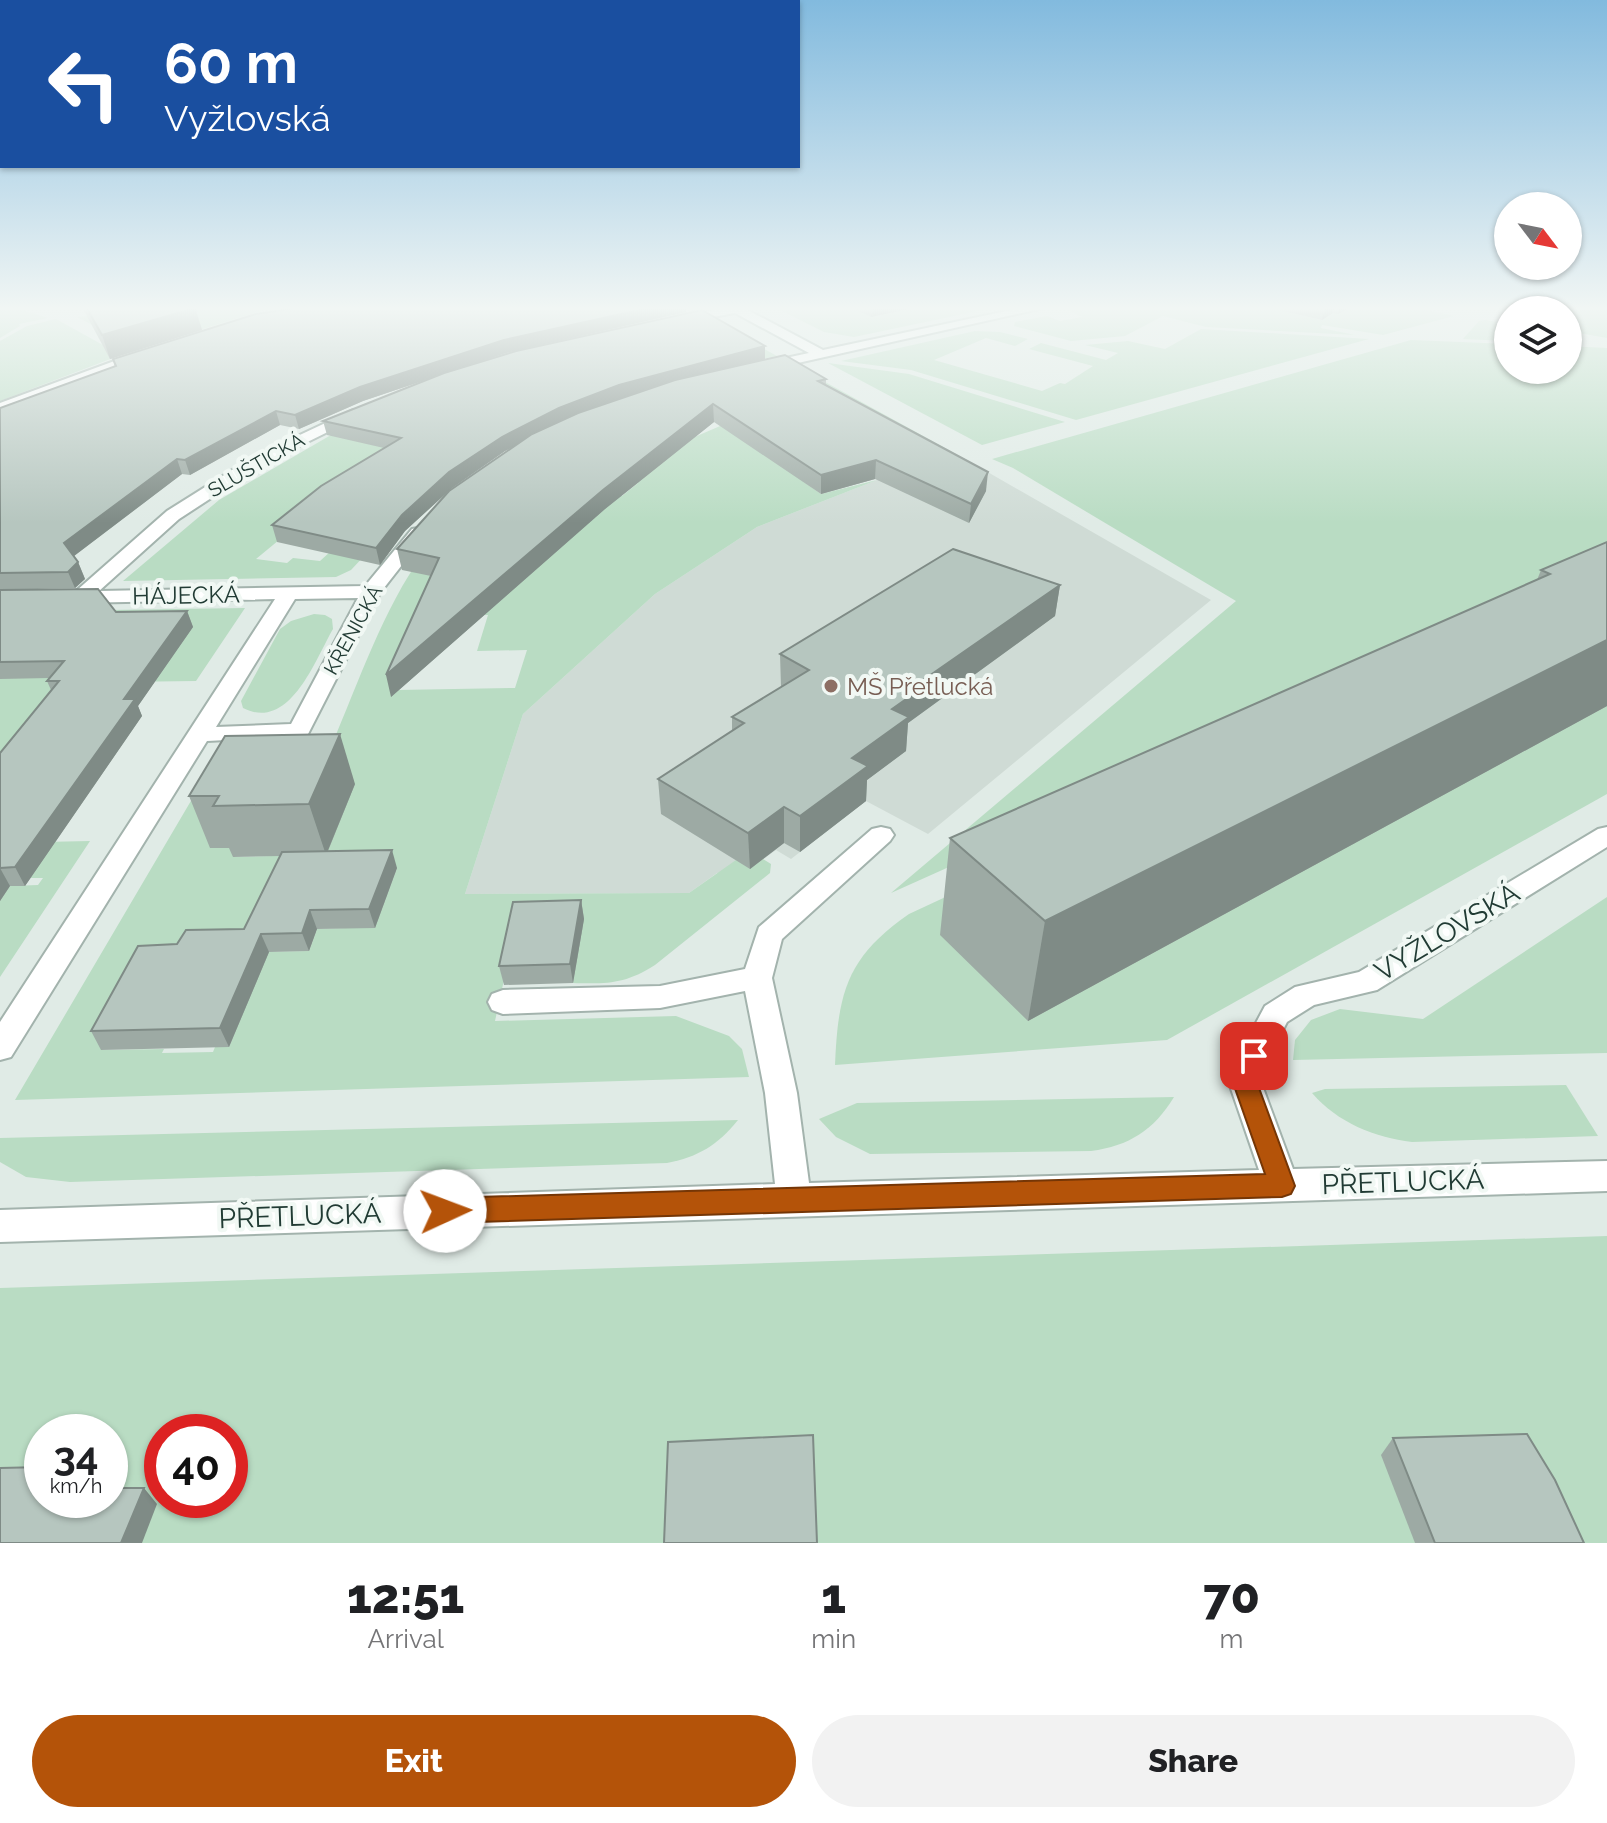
<!DOCTYPE html>
<meta charset="utf-8">
<style>
:root{--surface:#fff;--page:#f2f2f2;--text:#202124;--muted:#757577;--accent:#b45309}
body{margin:0;font-family:Raleway,sans-serif;background:var(--page);color:var(--text);height:100vh;display:flex;flex-direction:column;font-size:30px;white-space:nowrap}
*{box-sizing:border-box;margin:0}
p{font-size:26px;color:var(--muted)}
.icon{flex:none;width:44px;height:44px;fill:none;stroke:currentColor;stroke-width:2;stroke-linecap:round;stroke-linejoin:round}
.map{position:relative;height:1543px;overflow:hidden}
.sheet{display:flex;flex-direction:column;background:var(--surface);flex:1}
.sheet>*{flex:none}
.hud{position:absolute;left:0px;top:0px;width:800px;height:168px;box-shadow:0 2px 6px #0004;background:#1a4fa0;color:#fff;overflow:hidden}
.needle{width:52px;rotate:122deg}
.fabs{position:absolute;left:1494px;top:192px;display:grid;gap:16px}
.fabs a{display:grid;place-items:center;width:88px;height:88px;border-radius:50%;background:var(--surface);box-shadow:0 2px 6px #0004;font-size:40px}
.speed{position:absolute;left:24px;top:1414px;display:flex;gap:16px;font-size:40px;font-weight:700;text-align:center}
.speed>*{display:grid;place-content:center;width:104px;height:104px;border-radius:50%;background:var(--surface);box-shadow:0 2px 6px #0004;line-height:1}
.speed small{font-size:20px;font-weight:400}
.speed .limit{border:12px solid #d22;background:#fff;color:#111}
.pin{position:absolute;display:grid;place-items:center;width:68px;height:68px;color:#fff;margin:-34px;border-radius:16px;box-shadow:0 4px 12px #0006}
.me{position:absolute;width:88px;margin:-44px;rotate:88deg;stroke-linejoin:round;filter:drop-shadow(0 0 6px #0008)}
.turn{display:flex;align-items:center;gap:28px;height:168px;padding:0 32px;font-size:36px}
.turn .icon{width:104px;height:104px;stroke-width:2.5}
.turn b{display:block;font-size:56px;line-height:68px}
.eta{display:flex;justify-content:space-evenly;align-items:center;height:136px;text-align:center}
.eta b{font-size:48px;font-weight:800;line-height:56px}
.action{display:flex;gap:16px;margin-top:auto;padding:16px 32px}
.action a{flex:1;height:92px;border-radius:48px;background:var(--accent);color:#fff;font-size:32px;font-weight:800;line-height:92px;text-align:center}
.action a+a{background:var(--page);color:var(--text)}
.map>svg:first-child{display:block}
.built{fill:#cfdbd5}
.green{fill:#b9dcc3;fill-rule:evenodd}
.lines{fill:none;stroke-linecap:round;stroke-linejoin:round}
.minor-casing{stroke:#a3b3ad;stroke-width:4}
.minor{fill:#fff;fill-rule:evenodd}
.wall{fill:#9daaa4}
.shaded-wall{fill:#7f8b86}
.building{fill:#b6c6bf;stroke:#7f8b86;stroke-width:2}
.route{fill:#b45309;stroke:#753606;stroke-width:2}
.education-dot{fill:#8d6e63;stroke:#f1f8f4;stroke-width:3}
.labels{text-anchor:middle;dominant-baseline:central;stroke-width:8;stroke-linejoin:round;paint-order:stroke}
.far-street-label{font-size:20px;fill:#213b34;stroke:#f1f8f4}
.street-label{font-size:24px;fill:#213b34;stroke:#f1f8f4}
.education-label{font-size:24px;fill:#785e54;stroke:#f1f8f4;text-anchor:start}
.near-street-label{font-size:28px;fill:#213b34;stroke:#f1f8f4}
</style>
<div class="map">
<svg width="1607" height="1543" viewBox="0 0 1607 1543">
<rect width="100%" height="100%" fill="#e0ebe6"/>
<path class="built" d="M965 459 1211 600 928 834 866 801 791 859 776 850 750 869 717 873 689 893 465 894 523 714 655 594 757 527 877 480Z"/>
<g class="green">
<path d="M0 307H13L48 318 19 324 20 326 0 338Z"/>
<path d="M171 307H274L139 349 77 317Z"/>
<path d="M774 307H850L872 317 919 307H997L854 337 824 332Z"/>
<path d="M1081 307H1264L1321 320 1347 307H1414L1454 316 1383 335 1322 325 1321 328 1355 335 1206 327 1163 316 1125 336 1071 341 1014 326 1015 322 1047 316 1060 321 1082 317 1068 310Z"/>
<path d="M1528 307H1607V338L1568 331V310H1518Z"/>
<path d="M56 319 121 355 0 401V341L27 326Z"/>
<path d="M710 319 777 356 708 370 511 443 396 522 351 570 336 577 123 581 219 500 343 428ZM296 526 352 532 320 561 293 558 287 563 256 559Z"/>
<path d="M1485 320 1508 324V341L1463 339 1479 321Z"/>
<path d="M1201 329 1369 339 1076 420 911 370 841 361 975 331 1000 332 1028 339 1015 346 986 338 934 360 1042 391 1060 383 1065 384 1093 366 1029 349 1041 343 1106 360 1118 353 1085 345 1128 341 1165 349Z"/>
<path d="M1411 340 1508 344V370H1568V346L1607 348V572L891 893 1236 601 1013 468 992 459Z"/>
<path d="M828 363 909 374 1065 422 982 445Z"/>
<path d="M798 367 965 459 937 463 882 432 829 446 860 466 804 482 821 494 877 480 757 527 655 594 523 714 465 894 689 893 736 860 749 868 763 859 771 864 770 873 655 965C625 984 608 984 573 983L583 919 517 920 495 1021 676 1016 729 1036 742 1049 749 1077 15 1100 215 760 326 758C354 695 378 621 416 564 498 442 664 398 798 367ZM804 384 826 395 812 400 822 406 788 415 747 391C767 386 784 387 804 384ZM697 402 741 417 690 439 645 424ZM614 437 631 440 635 438 658 445 622 474 630 476 625 480 638 483 622 496 582 489 587 484 561 480ZM555 499 583 505 580 508 600 513 517 585H482L438 577 539 500 550 503ZM488 615 477 651 527 650 515 688 398 690 404 667 429 616ZM354 784 336 830H307L299 846 277 847 272 856 234 857 239 847H211L244 786ZM397 868 375 927 317 929 309 951 251 952 289 870ZM239 948 234 962 264 961 229 1047H215L213 1052 162 1053 164 1049 102 1050 147 964 186 963 194 949Z"/>
<path d="M1607 589V794L1167 1040 835 1065C838 992 847 957 909 914Z"/>
<path d="M245 608 196 681 119 682 0 786V679L109 610Z"/>
<path d="M314 614 325 615 332 619 333 629C315 660 290 732 243 708L241 701 280 629 291 621Z"/>
<path d="M90 841 0 977V900L10 886 38 885 43 878H16L42 842Z"/>
<path d="M1607 897V1053L1293 1060 1295 1040 1311 1020 1340 1009 1423 1019Z"/>
<path d="M1566 1085 1598 1136 1412 1142C1374 1137 1338 1123 1312 1093L1325 1089Z"/>
<path d="M1174 1097C1154 1130 1129 1146 1091 1151L870 1154 836 1137 819 1119 857 1103Z"/>
<path d="M738 1120C718 1145 698 1157 667 1163L70 1182 26 1177 0 1162V1138Z"/>
<path d="M1607 1236V1543H0V1288ZM42 1432H110V1500H42ZM162 1432H230V1500H162Z"/>
</g>
<g class="lines">
<defs>
<g id="minor">
<path d="M726 307H742L823 350 1025 307H1048L762 371 755 367 757 364 809 353 735 313 679 323 673 319Z"/>
<path d="M139 352 151 355 0 412V403Z"/>
<path d="M353 410 360 414 358 417 265 463 179 519 99 591 365 586 412 529 418 528 427 533 380 593 307 736 207 741 11 1057 0 1060V1022L275 599 74 603 64 597 67 593 76 591 167 511 253 457ZM358 598 291 724 216 727 295 599Z"/>
<path d="M881 827 890 829 894 835 890 841 782 939 772 978 797 1093 809 1183 1259 1170 1227 1077 1265 1006 1295 987 1359 972 1598 829 1607 827V847L1377 990 1314 1005 1287 1022 1259 1077 1293 1169 1607 1161V1191L0 1242V1210L775 1184 765 1093 745 991 660 1008 503 1014 492 1010 488 1002 492 994 503 990 660 986 745 969 759 927 872 829Z"/>
</g>
</defs>
<use href="#minor" class="minor-casing"/>
<use href="#minor" class="minor"/>
</g>
<g class="wall">
<path d="M82 307H195L202 330 110 359Z"/>
<path d="M850 307H918L871 317Z"/>
<path d="M1264 307H1350L1338 314 1333 313 1322 320Z"/>
<path d="M686 312 506 353 462 367 765 346V359L826 379V385L986 491 969 523 875 479 821 494 714 422 605 509 391 697 431 576 402 570 397 549 513 447 505 451 452 488 405 531 380 565 277 542 272 525 384 448 327 435 323 421 434 377 363 401 299 429 280 425 190 475 182 474 74 556 78 562 85 579 75 588 0 590V408L115 367 113 359Z"/>
<path d="M1607 542V706L1028 1021 940 935 950 838 1537 580 1541 570Z"/>
<path d="M1060 585 1055 616 908 723 906 751 867 780 866 801 800 852 784 843 750 869 661 814 658 779 732 731V717L781 687 780 654Z"/>
<path d="M0 590 116 612 187 611 193 627 138 706 142 716 25 886H10L0 901V753L51 690 47 681 49 678 0 679Z"/>
<path d="M355 784 328 851 397 868 375 928 317 929 309 951 269 952 229 1047 101 1050 91 1031 177 944 244 929 280 856 233 857 229 848H210L189 796Z"/>
<path d="M581 900 584 919 573 983 504 985 499 966Z"/>
<path d="M1393 1438 1584 1543H1415L1381 1455Z"/>
</g>
<g class="shaded-wall">
<path d="M653 307H686V312L506 353 363 401 299 429 295 415 360 387 504 340Z"/>
<path d="M872 307H918L871 317Z"/>
<path d="M1325 307H1334L1333 313 1322 320Z"/>
<path d="M1340 307H1350L1338 314Z"/>
<path d="M195 308 202 330 110 359 102 335Z"/>
<path d="M765 346V360L561 422 505 451 452 488 405 531 380 565 376 548 402 515 449 472 502 437 559 408 619 385Z"/>
<path d="M713 404 714 422 605 509 391 697 386 675 603 490Z"/>
<path d="M276 411 280 425 190 475 185 460Z"/>
<path d="M177 459 182 474 70 559 64 543Z"/>
<path d="M876 460 875 479 821 494V475Z"/>
<path d="M988 472 986 491 969 523 971 504Z"/>
<path d="M78 562 85 579 75 588 68 572Z"/>
<path d="M1060 585 1055 616 908 723 906 751 867 780 866 801 800 852V816L852 758 903 694Z"/>
<path d="M187 611 193 627 138 706 142 716 25 886 15 867 124 699Z"/>
<path d="M1607 640V706L1028 1021 1045 921Z"/>
<path d="M340 734 355 784 326 855 309 804Z"/>
<path d="M784 807V843L750 869 748 833Z"/>
<path d="M392 850 397 868 375 928 369 909Z"/>
<path d="M0 868 10 886 0 901Z"/>
<path d="M581 900 584 919 573 983 570 964Z"/>
<path d="M310 910 317 929 309 951 302 933Z"/>
<path d="M261 934 269 952 229 1047 220 1028Z"/>
<path d="M144 1488 157 1504 142 1543H121Z"/>
</g>
<g class="building">
<path d="M86 307H195V308L102 335Z"/>
<path d="M302 307H653L504 340 360 387 295 415 276 411 185 460 177 459 64 543 78 562 68 572 0 573V408L116 366 113 359 256 314Z"/>
<path d="M702 310 765 346 619 385 559 408 502 437 449 472 402 515 376 548 272 525 321 486 401 438 323 421 444 373 516 351Z"/>
<path d="M785 355 826 379 818 381 988 472 971 504 876 460 821 475 713 404 603 490 386 675 439 558 397 549 449 491 532 434 578 413 675 380Z"/>
<path d="M1607 542V640L1045 921 950 838 1550 574 1541 570Z"/>
<path d="M953 549 1060 585 903 694 909 697 892 709 909 717 852 758 868 766 800 816 784 807 748 833 658 779 744 723 732 717 809 670 780 654Z"/>
<path d="M98 589 116 612 187 611 124 699H135L15 867 0 868V753L59 681H47L64 661 0 662V590Z"/>
<path d="M340 734 309 804 213 806 219 796H189L225 736Z"/>
<path d="M392 850 369 909 310 910 302 933 261 934 220 1028 91 1031 138 946 177 944 186 930 244 929 282 852Z"/>
<path d="M581 900 570 964 499 966 513 902Z"/>
<path d="M1527 1434 1555 1480 1584 1543H1435L1393 1438Z"/>
<path d="M813 1435 817 1543H664L668 1442Z"/>
<path d="M42 1467V1500H110V1488H144L121 1543H0V1468Z"/>
</g>
<linearGradient id="sky" x2="0" y2="1"><stop stop-color="#82bade"/><stop offset="0.59" stop-color="#f1f6f4"/><stop offset="1" stop-color="#f1f6f4" stop-opacity="0"/></linearGradient>
<rect width="1607" height="523" fill="url(#sky)"/>
<path class="route" d="M1254 1047 1262 1049 1266 1056 1255 1077 1295 1186 1291 1194 1282 1197 445 1223 435 1219 431 1211 435 1202 445 1198 1265 1174 1231 1077 1246 1049Z"/>
<circle class="education-dot" cx="831" cy="686" r="8"/>
<g class="labels">
<g class="far-street-label">
<text transform="translate(256 465) rotate(-30)">SLUŠTICKÁ</text>
<text transform="translate(353 630) rotate(-61)">KŘENICKÁ</text>
</g>
<g class="street-label">
<text transform="translate(186 595) rotate(-1)">HÁJECKÁ</text>
</g>
<g class="education-label">
<text x="847" y="686">MŠ Přetlucká</text>
</g>
<g class="near-street-label">
<text transform="translate(1447 932) rotate(-31)">VYŽLOVSKÁ</text>
<text transform="translate(1403 1182) rotate(-2)">PŘETLUCKÁ</text>
<text transform="translate(300 1216) rotate(-2)">PŘETLUCKÁ</text>
</g>
</g>
</svg>
<div class="fabs">
<a><svg class="needle" viewBox="-14 -14 28 28"><path d="M0-13l5 13h-10z" fill="#e53935"/><path d="M0 13l5-13h-10z" fill="#757577"/></svg></a>
<a><svg class="icon" aria-label="layers" viewBox="0 0 24 24"><path d="M12 4l9 5-9 5-9-5zM3 14l9 5 9-5"/></svg></a>
</div>
<div class="speed"><div>34<small>km/h</small></div><div class="limit">40</div></div>
<div class="pin" style="left:1254px;top:1056px;background:#d93025"><svg class="icon" aria-label="arrive" viewBox="0 0 24 24"><path d="M6 21V4h12l-3 4 3 4H6"/></svg></div>
<svg class="me" style="left:445px;top:1211px" viewBox="-20 -20 40 40"><circle r="19" fill="#fff"/><path d="M0-13L10 11 0 6-10 11z" fill="#b45309"/></svg>
<div class="hud">
<div class="turn"><svg class="icon" aria-label="left" viewBox="0 0 24 24"><path d="M17 20v-9H6M10 6l-5 5 5 5"/></svg><div><b>60 m</b>Vyžlovská</div></div>
</div>
</div>
<section class="sheet">
<div class="eta">
<div><b>12:51</b><p>Arrival</p></div>
<div><b>1</b><p>min</p></div>
<div><b>70</b><p>m</p></div>
</div>
<div class="action"><a>Exit</a><a>Share</a></div>
</section>
